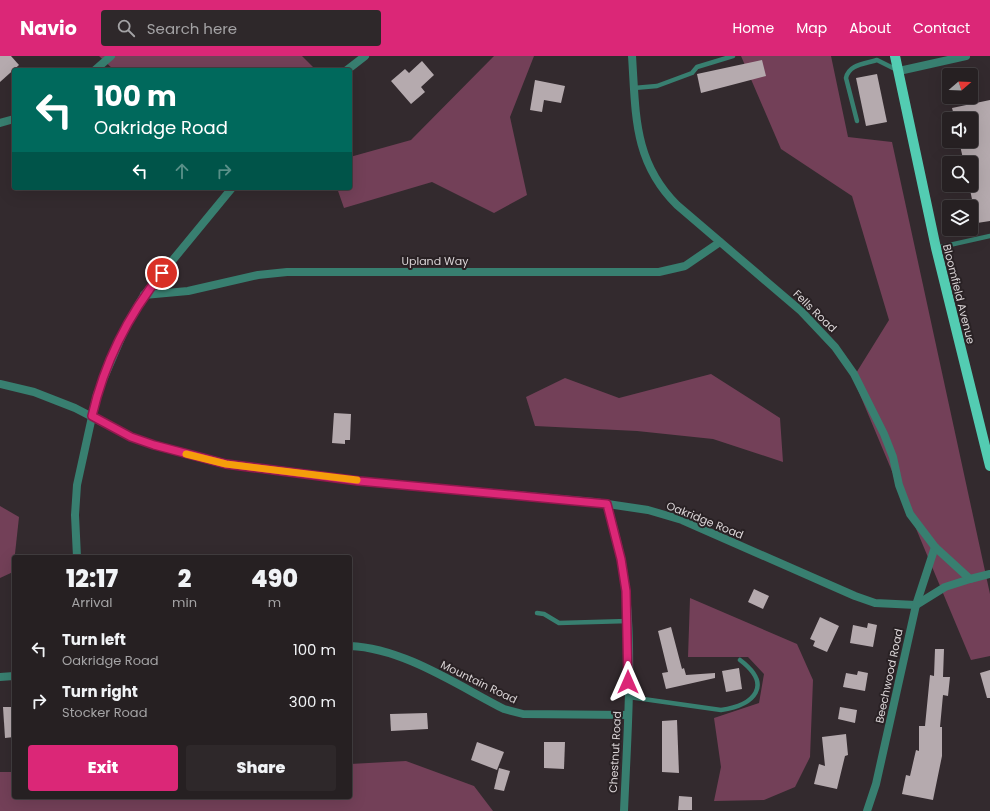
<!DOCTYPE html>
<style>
:root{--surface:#262022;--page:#2e282a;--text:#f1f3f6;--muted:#a4a3a5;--line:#423e40;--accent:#db2777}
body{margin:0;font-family:Poppins,sans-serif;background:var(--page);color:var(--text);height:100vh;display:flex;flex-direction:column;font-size:15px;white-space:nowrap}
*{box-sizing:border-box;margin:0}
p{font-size:13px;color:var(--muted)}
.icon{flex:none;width:22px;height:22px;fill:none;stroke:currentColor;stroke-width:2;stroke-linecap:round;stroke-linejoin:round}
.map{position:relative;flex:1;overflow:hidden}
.drawer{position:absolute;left:12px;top:499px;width:340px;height:244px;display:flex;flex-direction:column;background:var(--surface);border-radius:4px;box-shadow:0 4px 16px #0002,0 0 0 1px var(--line)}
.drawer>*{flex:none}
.guide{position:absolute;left:12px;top:12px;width:340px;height:122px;border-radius:4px;box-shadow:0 4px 16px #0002,0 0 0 1px var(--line);background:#00695c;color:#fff;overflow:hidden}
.needle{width:26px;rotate:71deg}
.fabs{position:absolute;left:942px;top:12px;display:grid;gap:8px}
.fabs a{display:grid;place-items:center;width:36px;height:36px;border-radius:4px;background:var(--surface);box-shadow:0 4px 16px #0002,0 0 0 1px var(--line);font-size:20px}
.pin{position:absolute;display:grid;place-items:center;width:34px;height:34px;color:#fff;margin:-17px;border:2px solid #fff;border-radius:50%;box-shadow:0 1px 4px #0007}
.me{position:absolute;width:44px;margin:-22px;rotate:0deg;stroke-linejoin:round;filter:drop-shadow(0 0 3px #0008)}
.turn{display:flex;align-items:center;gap:14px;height:84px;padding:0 16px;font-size:18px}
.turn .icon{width:52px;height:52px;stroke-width:2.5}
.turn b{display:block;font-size:28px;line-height:34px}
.lanes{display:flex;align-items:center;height:38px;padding:0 16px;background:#0003;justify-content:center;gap:20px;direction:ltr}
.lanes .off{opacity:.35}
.eta{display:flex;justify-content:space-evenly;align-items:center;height:68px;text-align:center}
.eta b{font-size:24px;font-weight:800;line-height:28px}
.primary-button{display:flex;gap:8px;margin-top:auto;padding:8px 16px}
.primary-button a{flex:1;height:46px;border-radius:4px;background:var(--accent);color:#fff;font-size:16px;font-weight:800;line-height:46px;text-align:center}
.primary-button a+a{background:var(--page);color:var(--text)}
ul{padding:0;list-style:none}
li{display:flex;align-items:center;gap:12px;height:52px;padding:0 16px}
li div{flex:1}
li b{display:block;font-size:15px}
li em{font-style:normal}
header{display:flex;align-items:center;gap:24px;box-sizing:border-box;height:56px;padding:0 20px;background:var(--accent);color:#fff}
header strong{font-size:19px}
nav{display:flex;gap:22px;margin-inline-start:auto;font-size:14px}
.search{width:280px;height:36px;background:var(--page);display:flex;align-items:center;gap:10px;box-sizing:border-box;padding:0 14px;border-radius:4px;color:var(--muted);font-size:15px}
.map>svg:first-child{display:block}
.green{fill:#734058}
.building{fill:#b5aaae}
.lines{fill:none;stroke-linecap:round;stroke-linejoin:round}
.service{stroke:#387f70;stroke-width:4.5}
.minor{stroke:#387f70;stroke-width:8}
.tertiary{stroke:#387f70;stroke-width:8}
.primary{stroke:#53ccb2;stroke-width:10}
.route-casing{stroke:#8e194d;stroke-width:10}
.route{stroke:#db2777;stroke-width:7}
.slow{stroke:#f59e0b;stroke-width:7}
.labels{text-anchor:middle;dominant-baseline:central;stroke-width:4;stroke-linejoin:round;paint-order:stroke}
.street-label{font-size:11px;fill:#dad4d6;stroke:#292124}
</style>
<header>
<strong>Navio</strong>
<div class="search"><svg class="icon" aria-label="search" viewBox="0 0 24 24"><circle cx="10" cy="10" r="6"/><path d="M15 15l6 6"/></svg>Search here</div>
<nav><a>Home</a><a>Map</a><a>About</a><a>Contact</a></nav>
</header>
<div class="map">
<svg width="990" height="755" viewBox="0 0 990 755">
<rect width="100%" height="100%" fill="#332a2e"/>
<g class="green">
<path d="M99 0H302L316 14H114Z"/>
<path d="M494 0H534L510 61 527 139 494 157 432 126 344 152 337 132H350V101L411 84Z"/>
<path d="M741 0H831L848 81 892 86 990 538V600L971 604 853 322 889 264 852 140 781 93Z"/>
<path d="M711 318 780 362 783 406 713 383 637 375 535 370 526 341 565 322 619 342Z"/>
<path d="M0 450 19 461 13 516 0 522Z"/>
<path d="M690 542 797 588 813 624 810 701 795 731 764 744 714 745 721 711 714 662 759 647 764 618 748 601H688Z"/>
<path d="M406 705 474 730 493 755H0V716H14V741H350V708Z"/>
</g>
<g class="building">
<path d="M0 0H11L19 9 0 26Z"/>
<path d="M762 4 766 20 701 37 697 18Z"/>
<path d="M422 5 434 19 421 31 425 36 411 48 391 25 405 13 409 17Z"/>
<path d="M877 18 887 66 866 70 856 22Z"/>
<path d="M535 24 565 30 561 47 544 44 542 56 530 54Z"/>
<path d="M990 44V165L977 167 969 129H971V107H964L959 85H971V63H955L952 52Z"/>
<path d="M334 357 351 358 350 384H345V388L332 387Z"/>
<path d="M754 533 769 540 763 553 748 546Z"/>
<path d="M820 561 839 570 827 596 813 590 815 585 810 583Z"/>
<path d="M868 567 877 569 873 591 850 587 853 569 867 572Z"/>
<path d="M671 571 682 613 684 612 686 619 715 617V622L666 633 662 617 668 616 658 575Z"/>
<path d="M935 593H944L943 621H950L948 640 943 639 940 671H942V700L933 744 902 738 906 719 910 720 916 694 919 695V670H925L930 619 934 620Z"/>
<path d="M739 612 742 633 726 636 722 615Z"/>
<path d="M990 614V642H987L980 617Z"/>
<path d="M858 615 868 617 865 635 843 631 846 617 857 619Z"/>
<path d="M3 651H14V681L5 682Z"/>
<path d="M840 651 857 654 855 667 838 663Z"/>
<path d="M427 657 428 673 391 675 390 658Z"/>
<path d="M677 664 679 717 662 716V665Z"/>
<path d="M846 678 848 699 845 700 837 733 814 728 819 708 825 710 822 681Z"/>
<path d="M477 686 504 696 497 714 471 704Z"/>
<path d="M544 686H565L564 713 544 712Z"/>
<path d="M499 712 510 715 504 735 494 733Z"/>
<path d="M679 740 692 741V754H678Z"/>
</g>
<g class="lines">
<g class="service">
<path d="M634 32 657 30 692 17 697 11 733 0"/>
<path d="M857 65 846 22C849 8 865 8 877 4L897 14"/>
<path d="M936 192 990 180"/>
<path d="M537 557 544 558 559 567 628 565"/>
<path d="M629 641 721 654C755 649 773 629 740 604"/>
</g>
<g class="minor">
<path d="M95 14 111 0"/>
<path d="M347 14 365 0"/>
<path d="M0 67 14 63"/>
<path d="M144 239 188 235 258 219 287 216H659L685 210 720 186"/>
<path d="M0 328 34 336 75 352 131 381 154 389 226 408 359 425 594 446 648 454 682 464 855 540 875 547 916 549 945 531 970 523"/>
<path d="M607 448C615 477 624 507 626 537 633 609 627 683 624 755"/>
<path d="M77 501 75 459 77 429 97 338 128 266 144 239 232 132"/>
<path d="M350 590C403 592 457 629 504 653L523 658 628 659"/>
<path d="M0 621 14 620"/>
<path d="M867 755 876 728 916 549 935 491"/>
</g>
<g class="tertiary">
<path d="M632 0C636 58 633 105 677 149L801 255 835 291 854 318 884 378 893 401 899 429 910 458 935 491 970 523 990 518"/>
<path d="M899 15 966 0"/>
</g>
<path class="primary" d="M895 0 936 192 990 410"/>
</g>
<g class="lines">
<defs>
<path id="route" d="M162 217C129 258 104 308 92 360L131 381 154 389 226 408 359 425 607 448 621 503 626 535 628 626"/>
</defs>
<use href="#route" class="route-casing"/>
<use href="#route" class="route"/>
<path class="slow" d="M186 398 226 408 357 424"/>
</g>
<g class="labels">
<g class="street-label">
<text x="435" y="205">Upland Way</text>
<text transform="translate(959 238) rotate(76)">Bloomfield Avenue</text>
<text transform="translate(815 255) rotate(44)">Fells Road</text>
<text transform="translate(705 464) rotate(22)">Oakridge Road</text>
<text transform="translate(889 620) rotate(-78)">Beechwood Road</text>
<text transform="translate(479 626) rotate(26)">Mountain Road</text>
<text transform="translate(615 696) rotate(-87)">Chestnut Road</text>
</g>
</g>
</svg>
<div class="fabs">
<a><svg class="needle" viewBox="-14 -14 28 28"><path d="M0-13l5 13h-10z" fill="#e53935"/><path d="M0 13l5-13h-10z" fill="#a4a3a5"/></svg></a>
<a><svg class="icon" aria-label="sound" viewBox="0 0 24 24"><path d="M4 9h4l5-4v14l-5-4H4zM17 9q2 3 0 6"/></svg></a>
<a><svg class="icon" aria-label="search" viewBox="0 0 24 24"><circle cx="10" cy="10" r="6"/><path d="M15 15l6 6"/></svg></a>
<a><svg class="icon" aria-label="layers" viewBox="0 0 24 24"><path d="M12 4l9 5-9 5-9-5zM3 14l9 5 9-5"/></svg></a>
</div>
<div class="pin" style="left:162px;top:217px;background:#d93025"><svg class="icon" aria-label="arrive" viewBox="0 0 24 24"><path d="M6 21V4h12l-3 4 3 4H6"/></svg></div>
<svg class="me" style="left:628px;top:626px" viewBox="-20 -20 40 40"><path d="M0-17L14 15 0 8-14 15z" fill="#db2777" stroke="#fff" stroke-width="4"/></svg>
<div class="guide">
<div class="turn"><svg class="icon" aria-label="left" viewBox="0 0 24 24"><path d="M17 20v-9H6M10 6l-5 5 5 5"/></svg><div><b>100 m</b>Oakridge Road</div></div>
<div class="lanes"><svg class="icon" aria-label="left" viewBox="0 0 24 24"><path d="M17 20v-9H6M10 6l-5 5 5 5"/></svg><svg class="icon off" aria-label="ahead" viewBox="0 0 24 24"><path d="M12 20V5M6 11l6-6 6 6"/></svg><svg class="icon off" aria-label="right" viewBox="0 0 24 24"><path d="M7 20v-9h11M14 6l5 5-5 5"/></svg></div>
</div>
<section class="drawer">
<div class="eta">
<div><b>12:17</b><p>Arrival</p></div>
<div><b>2</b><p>min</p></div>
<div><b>490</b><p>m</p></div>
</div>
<ul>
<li><svg class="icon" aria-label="left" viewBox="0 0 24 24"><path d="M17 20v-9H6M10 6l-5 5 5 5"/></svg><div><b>Turn left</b><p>Oakridge Road</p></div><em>100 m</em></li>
<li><svg class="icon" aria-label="right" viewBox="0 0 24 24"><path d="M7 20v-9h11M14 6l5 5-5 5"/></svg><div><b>Turn right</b><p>Stocker Road</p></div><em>300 m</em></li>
</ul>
<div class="primary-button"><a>Exit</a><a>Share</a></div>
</section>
</div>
